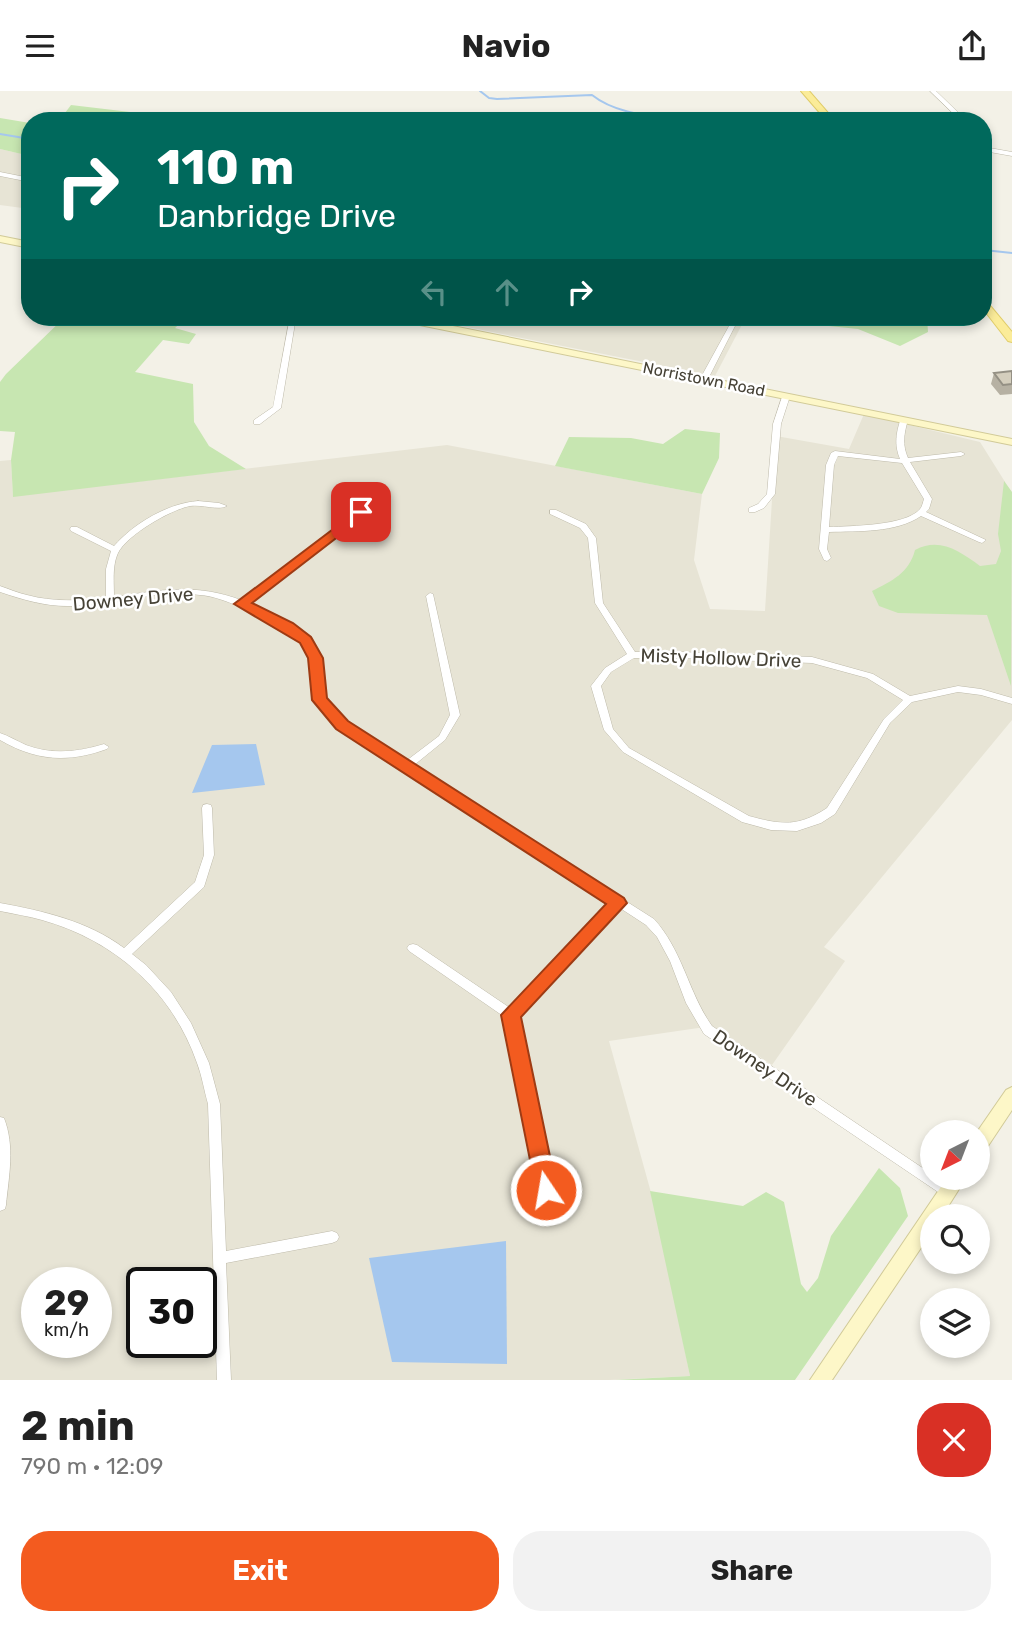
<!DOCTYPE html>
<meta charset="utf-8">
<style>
:root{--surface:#fff;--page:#f2f2f2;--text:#222;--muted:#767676;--accent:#f35b1f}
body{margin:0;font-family:Rubik,sans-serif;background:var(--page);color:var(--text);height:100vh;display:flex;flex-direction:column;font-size:26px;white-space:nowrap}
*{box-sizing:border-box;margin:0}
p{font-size:23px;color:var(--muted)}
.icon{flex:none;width:38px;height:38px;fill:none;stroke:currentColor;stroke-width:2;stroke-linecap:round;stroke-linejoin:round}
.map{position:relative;height:1289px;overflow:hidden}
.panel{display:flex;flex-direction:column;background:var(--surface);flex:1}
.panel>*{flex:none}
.guide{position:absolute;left:21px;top:21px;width:971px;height:214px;border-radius:28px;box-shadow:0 4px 10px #0003;background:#00695c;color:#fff;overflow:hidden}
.needle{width:46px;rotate:222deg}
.tools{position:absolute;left:920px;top:1029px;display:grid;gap:14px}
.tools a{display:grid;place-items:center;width:70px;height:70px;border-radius:50%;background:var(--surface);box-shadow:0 4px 10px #0003;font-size:35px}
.speed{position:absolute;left:21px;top:1176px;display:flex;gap:14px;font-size:35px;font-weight:700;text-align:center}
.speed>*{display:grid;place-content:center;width:91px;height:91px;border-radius:50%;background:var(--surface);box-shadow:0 4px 10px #0003;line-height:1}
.speed small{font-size:18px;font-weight:400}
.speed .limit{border:4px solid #111;border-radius:10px;background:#fff;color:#111}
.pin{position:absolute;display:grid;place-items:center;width:60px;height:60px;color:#fff;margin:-30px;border-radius:14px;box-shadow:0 4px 10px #0006}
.me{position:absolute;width:77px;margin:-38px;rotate:348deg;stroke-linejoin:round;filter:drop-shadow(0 0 5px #0008)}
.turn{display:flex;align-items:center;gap:24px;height:147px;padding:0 21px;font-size:32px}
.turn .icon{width:91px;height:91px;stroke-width:2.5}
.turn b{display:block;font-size:49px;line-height:60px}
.lanes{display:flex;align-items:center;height:66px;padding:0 21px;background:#0003;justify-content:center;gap:35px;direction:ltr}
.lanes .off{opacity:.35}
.round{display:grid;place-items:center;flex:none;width:74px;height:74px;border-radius:28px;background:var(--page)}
.summary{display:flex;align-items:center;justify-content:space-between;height:119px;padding:0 21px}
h1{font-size:42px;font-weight:700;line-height:52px}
.action{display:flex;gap:14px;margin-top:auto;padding:14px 21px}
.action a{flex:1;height:80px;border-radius:28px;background:var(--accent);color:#fff;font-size:28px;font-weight:700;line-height:80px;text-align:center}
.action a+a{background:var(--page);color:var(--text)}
header{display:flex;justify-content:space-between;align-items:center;height:91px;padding:0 21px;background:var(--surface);font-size:32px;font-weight:700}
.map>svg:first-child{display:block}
.residential{fill:#e7e4d5;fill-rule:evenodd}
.green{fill:#c7e6b1}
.water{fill:#a5c7ee}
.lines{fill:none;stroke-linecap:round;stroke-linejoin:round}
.stream{stroke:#a5c7ee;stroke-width:2}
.minor-casing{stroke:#bebaaa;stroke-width:1}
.secondary-casing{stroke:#d1ca98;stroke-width:2}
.primary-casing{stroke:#e0cc69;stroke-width:2}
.minor{fill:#fff;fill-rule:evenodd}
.secondary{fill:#fdf7c8;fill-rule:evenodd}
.primary{fill:#fbec99;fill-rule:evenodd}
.wall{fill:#b6b1a3}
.building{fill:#d4cebd;stroke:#949084;stroke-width:2}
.route{fill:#f35b1f;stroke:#9e3b14;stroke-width:2}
.labels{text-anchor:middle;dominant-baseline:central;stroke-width:5;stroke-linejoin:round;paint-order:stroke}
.far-street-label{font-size:16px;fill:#464236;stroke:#fff}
.street-label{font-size:19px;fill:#464236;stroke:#fff}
</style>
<header><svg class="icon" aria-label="menu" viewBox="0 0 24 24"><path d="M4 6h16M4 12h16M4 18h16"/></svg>Navio<svg class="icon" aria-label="share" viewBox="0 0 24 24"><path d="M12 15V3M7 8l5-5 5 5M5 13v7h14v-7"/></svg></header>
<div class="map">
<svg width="1012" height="1289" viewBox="0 0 1012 1289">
<rect width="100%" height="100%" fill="#f3f1e7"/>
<g class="residential">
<path d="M0 58 30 65V118L0 114Z"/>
<path d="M416 226H746L715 285Z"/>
<path d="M864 323 980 351 1012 402V629L824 856 845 870 772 974 712 935 609 950 660 1134 690 1285 609 1289H0V370L11 369 13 405 447 354 702 403 694 469 710 518 765 520 776 345 849 358ZM37 1192H96V1251H37ZM142 1192H201V1251H142Z"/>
</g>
<g class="green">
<path d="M71 14 206 30H59Z"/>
<path d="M0 27 30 32V65L0 58Z"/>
<path d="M65 226H86L79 232 110 231 117 226H187L175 237 196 243 189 253 163 249 135 281 193 293 194 331 209 355 246 378 13 406 11 369 15 341 0 340V291L6 283Z"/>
<path d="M781 226H927L928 241 900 255 858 238 790 231Z"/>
<path d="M685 338 720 342 719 367 702 403 555 375 569 346 631 347 663 353Z"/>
<path d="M1004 390 1012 401 1011 595 987 524 898 522 879 515 872 500C892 490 909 482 915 459 940 446 959 460 980 475L996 473 1001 460 998 443Z"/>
<path d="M879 1077 900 1097 908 1125 795 1289H615L690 1285 650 1100 743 1115 766 1101 784 1111 801 1193 807 1201 818 1187 831 1145Z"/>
</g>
<g class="water">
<path d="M256 653 265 694 192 702 212 654Z"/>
<path d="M506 1150 507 1273 392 1271 369 1167Z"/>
</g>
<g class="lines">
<g class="stream">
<path d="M480 0 489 7 497 8 592 4C617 24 655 25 686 30"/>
<path d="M0 43 30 48"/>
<path d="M984 159 1012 162"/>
</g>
<defs>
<g id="minor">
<path d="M930 0H936L967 30H961Z"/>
<path d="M984 56 1012 61V65L984 60Z"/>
<path d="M0 81 30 87V91L0 85Z"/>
<path d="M290 226H296L281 317 260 333H254V329L273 316Z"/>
<path d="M729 226H735V235L708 288 707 290H701L700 288 729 235Z"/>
<path d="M783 303H786L790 305 781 333 775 403 764 417 755 421H749V417L758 413 767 403 773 333Z"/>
<path d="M901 327H907L908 329C904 342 902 354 908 367L961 361 965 363 961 365 910 371 932 408 929 418 926 421 986 449 982 452 979 451 921 425C896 442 858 440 829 441L827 458 831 467 827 470 824 469 819 458 826 374 831 362 835 360 900 368C894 354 896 341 901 327ZM838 365 902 372 924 408C923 411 922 416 920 418 906 435 850 435 829 436L834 374Z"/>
<path d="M198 410 219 412 227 415C218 420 202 413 190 415 170 419 127 444 118 462 112 475 114 492 114 506 161 499 195 492 241 509L358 419H364V423L248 512C276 524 314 538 319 571 321 585 320 601 327 614 338 632 386 658 406 670L439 645 450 624 426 505 430 502 433 503 460 624 445 649 413 675 654 828C683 860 688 901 712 935L933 1084V1087C940 1087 951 1094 954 1101L952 1105 948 1107 944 1105 704 943 686 912 670 870 657 846 646 834 620 817 517 925 552 1099 550 1103 546 1105 542 1103 506 927 409 860 407 857 409 854 413 853 417 854 510 917 612 812 333 631C326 625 320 619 316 611 307 589 316 563 297 546 281 532 260 523 241 516 228 511 214 505 200 504 158 498 115 514 73 515 47 516 24 509 0 501V495C9 498 18 502 27 504 52 511 80 510 106 507V478L111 460 71 440 70 438 71 436H77L114 455C133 433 168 412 198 410Z"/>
<path d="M550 419H556L586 433 596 447 603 512 635 561H680L812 566 873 583 910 605 958 595 981 598 1012 607V613L981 604 958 601 912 611 890 632 835 723 821 732 797 740 771 739 742 731 623 661 604 639 591 595 605 577 627 563 595 512 588 447 580 437 550 423ZM634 567H680L812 572 867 587 903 609 884 628 827 717C798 736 782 734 749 725L629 657 613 638 601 595 611 581Z"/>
<path d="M0 642C9 645 17 650 26 654 52 664 78 661 104 653L109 656 107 658C68 672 36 670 0 649Z"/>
<path d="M207 713 211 714 212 717 214 764 204 796 132 863 146 874 171 901 191 932 209 972 220 1013 226 1160 332 1140 337 1142 339 1146 337 1150 332 1152 226 1172 231 1289H217L208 1013C204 999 202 985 197 972 172 900 114 849 42 829 28 825 14 823 0 820V812C43 820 88 830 124 857L195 791 204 764 202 717 203 714Z"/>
<path d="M0 1026 4 1027C15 1055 9 1085 6 1114L5 1118 0 1120Z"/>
</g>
<g id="secondary">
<path d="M0 145 30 151V157L0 151Z"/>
<path d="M390 226H408L1012 348V354L395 229Z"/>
<path d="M1012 996V1019L984 1061 978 1063 977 1041 1006 999Z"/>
<path d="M947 1087H966L942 1125H933V1139L832 1289H810Z"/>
</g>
<g id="primary">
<path d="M801 0H809L835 30H827Z"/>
<path d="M984 210 987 211 1012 241V251L1008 250 984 219Z"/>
</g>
</defs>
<use href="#minor" class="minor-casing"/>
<use href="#secondary" class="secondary-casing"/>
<use href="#primary" class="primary-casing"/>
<use href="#minor" class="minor"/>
<use href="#secondary" class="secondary"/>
<use href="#primary" class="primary"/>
</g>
<path class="wall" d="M1012 280V303L1000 304 991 293 994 282Z"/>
<path class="building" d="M1012 280V293L1003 294 994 282Z"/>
<path class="route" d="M361 417 366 419V424L252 512 293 532 311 546 323 567 327 607 348 630 624 807 627 812 521 926 557 1099 554 1106 546 1109 539 1106 536 1099 501 924 606 813 336 638 312 609 308 567 300 552 234 513Z"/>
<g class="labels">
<g class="far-street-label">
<text transform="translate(704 288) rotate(11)">Norristown Road</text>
</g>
<g class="street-label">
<text transform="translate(133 508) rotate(-5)">Downey Drive</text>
<text transform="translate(721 567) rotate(2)">Misty Hollow Drive</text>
<text transform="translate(765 977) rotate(34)">Downey Drive</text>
</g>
</g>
</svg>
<div class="tools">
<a><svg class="needle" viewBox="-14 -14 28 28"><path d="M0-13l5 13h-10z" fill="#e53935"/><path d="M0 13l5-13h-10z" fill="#767676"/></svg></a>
<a><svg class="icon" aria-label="search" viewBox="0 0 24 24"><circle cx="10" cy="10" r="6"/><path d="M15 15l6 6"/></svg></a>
<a><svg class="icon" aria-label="layers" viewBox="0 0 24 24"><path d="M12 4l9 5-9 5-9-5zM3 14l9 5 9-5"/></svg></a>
</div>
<div class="speed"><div>29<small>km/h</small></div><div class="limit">30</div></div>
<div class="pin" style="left:361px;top:421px;background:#d93025"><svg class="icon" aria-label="arrive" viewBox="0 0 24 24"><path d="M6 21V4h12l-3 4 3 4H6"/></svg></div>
<svg class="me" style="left:546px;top:1099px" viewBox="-20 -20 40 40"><circle r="17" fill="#f35b1f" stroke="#fff" stroke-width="3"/><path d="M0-11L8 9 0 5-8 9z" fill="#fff"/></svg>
<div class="guide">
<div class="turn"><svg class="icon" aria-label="right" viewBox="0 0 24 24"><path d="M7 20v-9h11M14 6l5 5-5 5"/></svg><div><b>110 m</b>Danbridge Drive</div></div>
<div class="lanes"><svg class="icon off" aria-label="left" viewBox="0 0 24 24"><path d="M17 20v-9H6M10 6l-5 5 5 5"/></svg><svg class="icon off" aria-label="ahead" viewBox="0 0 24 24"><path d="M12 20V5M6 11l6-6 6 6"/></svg><svg class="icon" aria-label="right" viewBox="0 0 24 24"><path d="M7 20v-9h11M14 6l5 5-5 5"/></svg></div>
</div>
</div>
<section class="panel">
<div class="summary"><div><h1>2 min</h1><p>790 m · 12:09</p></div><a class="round" style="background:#d93025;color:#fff"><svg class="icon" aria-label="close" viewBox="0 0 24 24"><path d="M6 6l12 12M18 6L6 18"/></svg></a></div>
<div class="action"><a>Exit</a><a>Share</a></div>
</section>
